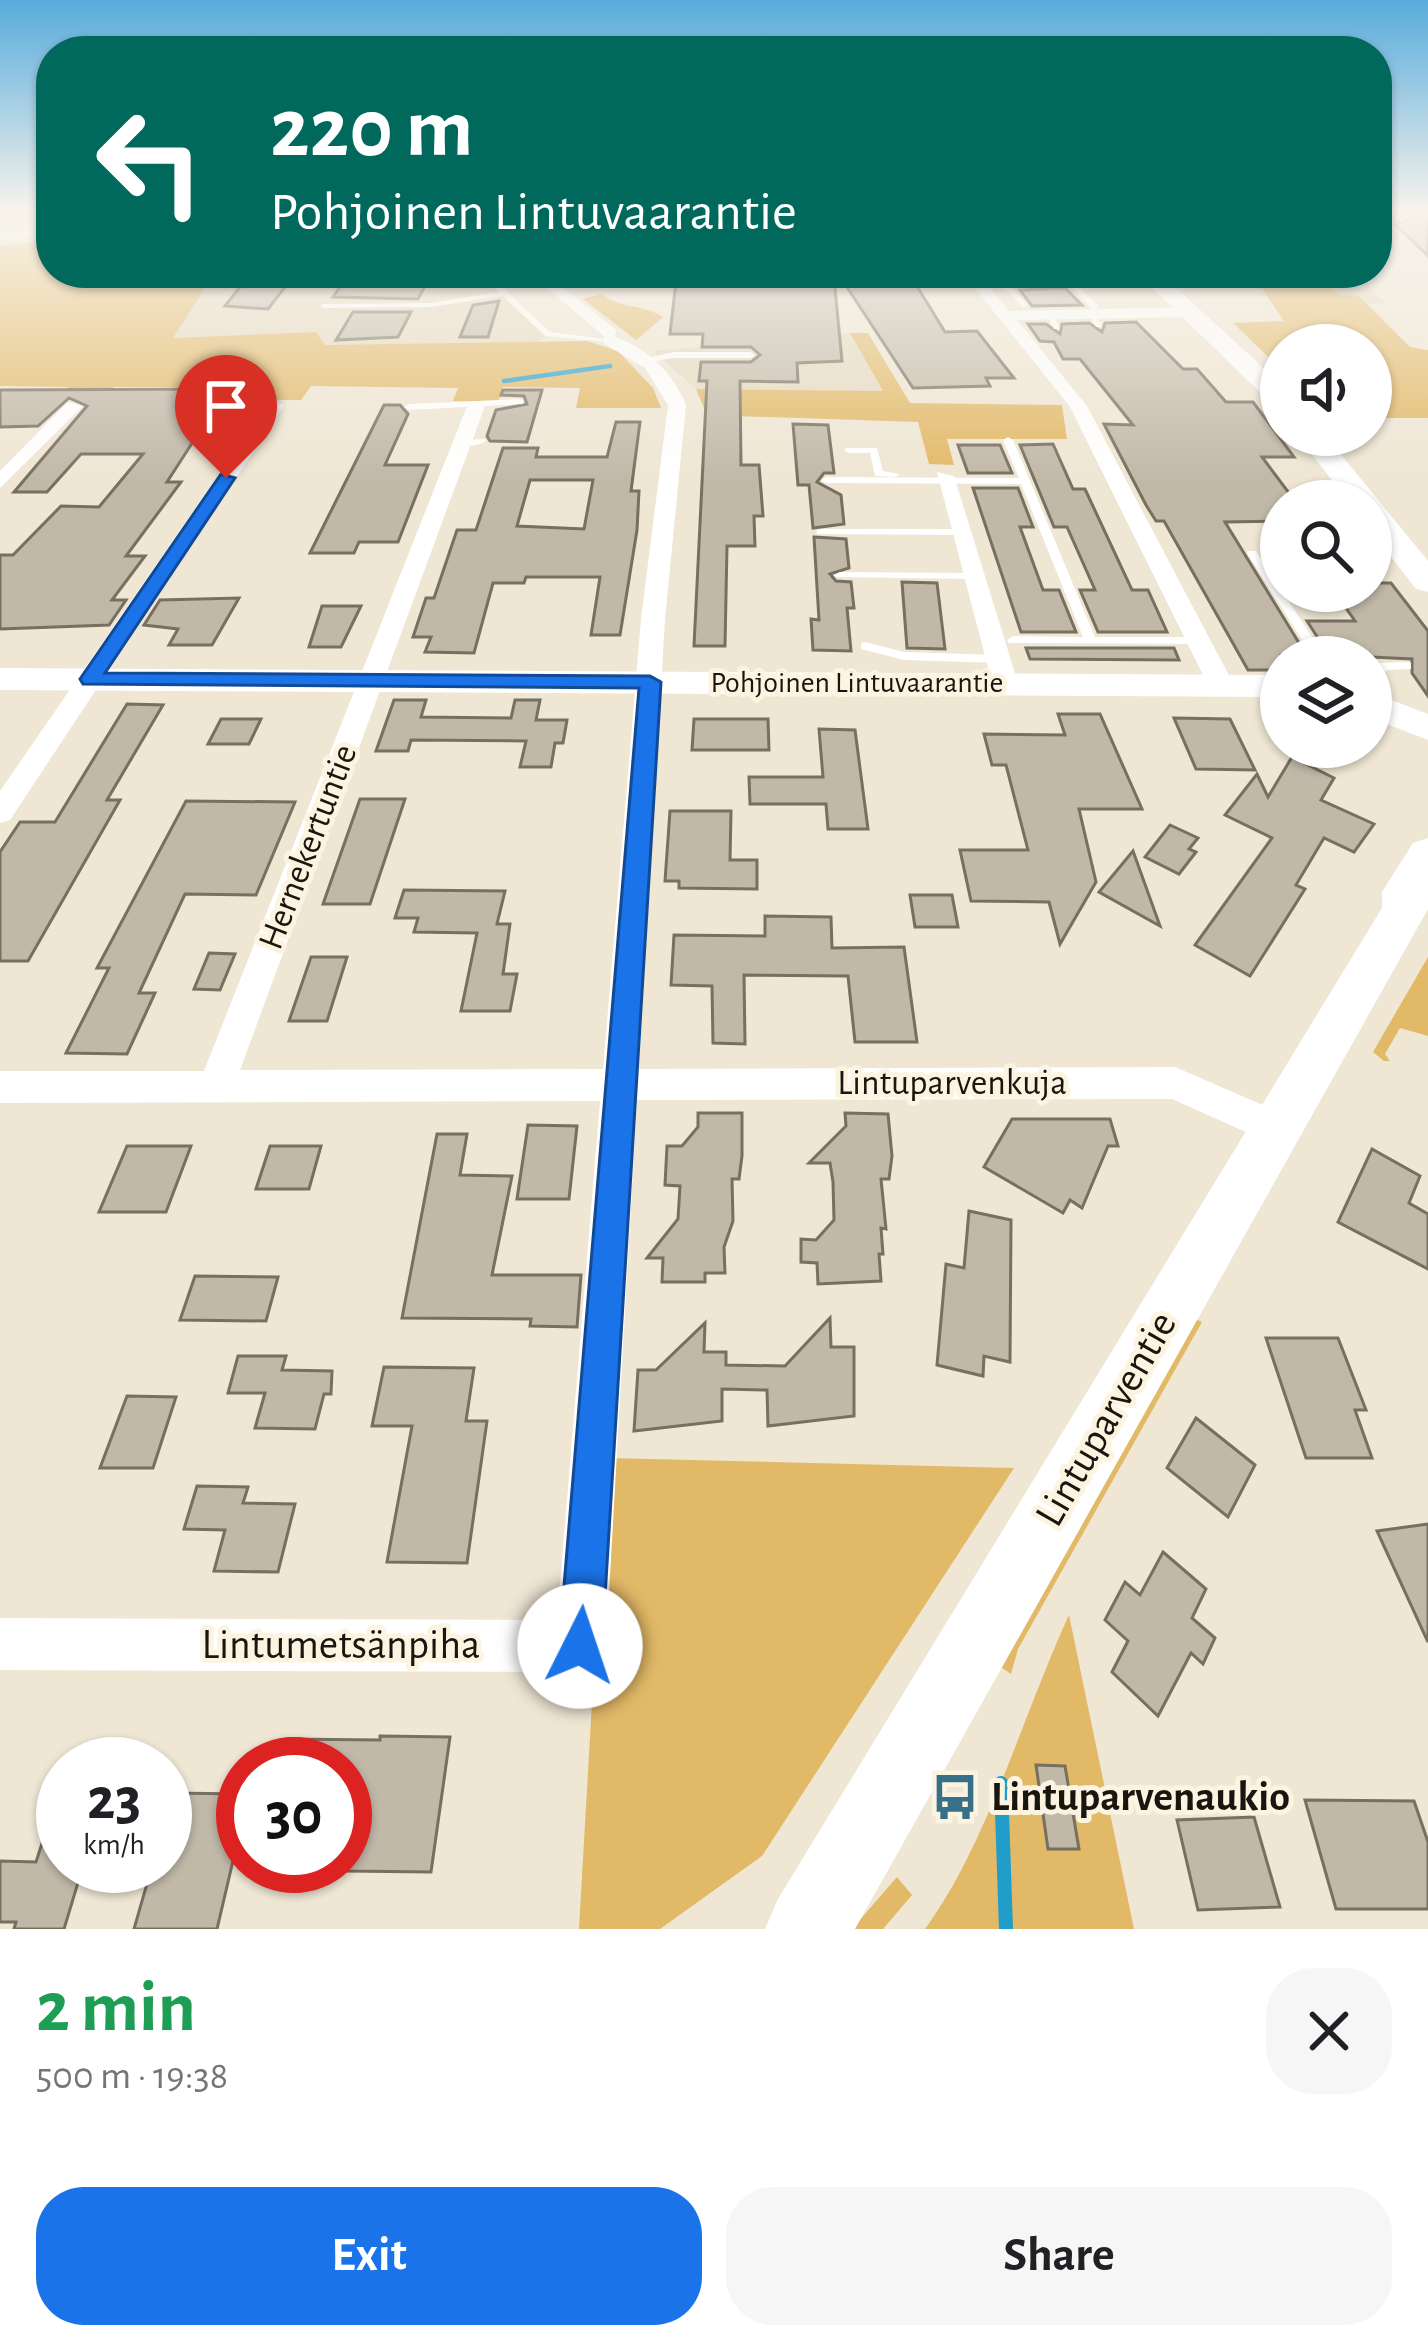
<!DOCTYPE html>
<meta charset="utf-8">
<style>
:root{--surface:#fff;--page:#f6f6f6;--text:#202124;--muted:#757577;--accent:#1a73e8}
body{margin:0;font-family:"Alegreya Sans",sans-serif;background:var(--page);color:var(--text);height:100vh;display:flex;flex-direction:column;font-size:45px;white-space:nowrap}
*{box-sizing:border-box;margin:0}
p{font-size:39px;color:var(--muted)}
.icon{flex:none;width:66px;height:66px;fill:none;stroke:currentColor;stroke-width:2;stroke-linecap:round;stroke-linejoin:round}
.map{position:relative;height:1929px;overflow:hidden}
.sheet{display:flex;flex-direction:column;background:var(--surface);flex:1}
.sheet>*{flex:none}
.guide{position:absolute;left:36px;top:36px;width:1356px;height:252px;border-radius:48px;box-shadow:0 3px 9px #0004;background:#00695c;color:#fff;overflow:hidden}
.controls{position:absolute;left:1260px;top:324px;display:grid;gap:24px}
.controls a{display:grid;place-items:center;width:132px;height:132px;border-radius:50%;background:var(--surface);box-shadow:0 3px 9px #0004;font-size:60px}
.speed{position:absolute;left:36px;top:1737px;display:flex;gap:24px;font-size:60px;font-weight:700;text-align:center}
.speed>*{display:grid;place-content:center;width:156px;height:156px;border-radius:50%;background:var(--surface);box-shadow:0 3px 9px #0004;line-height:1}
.speed small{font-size:30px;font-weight:400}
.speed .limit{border:18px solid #d22;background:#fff;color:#111}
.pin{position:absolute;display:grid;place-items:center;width:102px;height:102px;color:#fff;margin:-123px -51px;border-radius:50% 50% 50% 0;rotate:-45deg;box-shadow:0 0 12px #0007}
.pin .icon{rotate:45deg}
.me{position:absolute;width:132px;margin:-66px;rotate:4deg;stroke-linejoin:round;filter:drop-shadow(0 0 9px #0008)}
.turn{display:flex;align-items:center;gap:42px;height:252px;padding:0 36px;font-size:54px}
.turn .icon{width:156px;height:156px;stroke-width:2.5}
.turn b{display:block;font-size:84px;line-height:102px}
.round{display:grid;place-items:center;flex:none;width:126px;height:126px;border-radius:48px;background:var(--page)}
.headline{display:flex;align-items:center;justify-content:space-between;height:204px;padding:0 36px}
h1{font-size:72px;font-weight:700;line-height:90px;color:#1e9e55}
.button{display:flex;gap:24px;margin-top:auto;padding:24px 36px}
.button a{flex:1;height:138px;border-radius:48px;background:var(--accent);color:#fff;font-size:48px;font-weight:700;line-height:138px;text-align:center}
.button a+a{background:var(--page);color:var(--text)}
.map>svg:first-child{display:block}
.built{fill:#e5d9c0}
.green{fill:#e2b967}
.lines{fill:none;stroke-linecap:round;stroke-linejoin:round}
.stream-far1{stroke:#209dc9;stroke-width:4.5}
.stream{stroke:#209dc9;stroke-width:14}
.building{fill:#c1b8a8;stroke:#776f60;stroke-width:3;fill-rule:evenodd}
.lane{fill:#fff;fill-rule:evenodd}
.street{fill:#fff;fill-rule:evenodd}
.secondary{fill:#fff;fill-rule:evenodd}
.route{fill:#1a73e8;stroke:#114b97;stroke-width:3}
.labels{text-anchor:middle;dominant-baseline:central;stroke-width:10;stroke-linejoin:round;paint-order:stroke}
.far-street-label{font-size:30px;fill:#191610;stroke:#fcf3e1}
.street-label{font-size:36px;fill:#191610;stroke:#fcf3e1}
.near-street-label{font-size:42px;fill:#191610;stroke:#fcf3e1}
.near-poi-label{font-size:42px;font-weight:bold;fill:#191610;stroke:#fcf3e1;text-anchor:start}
</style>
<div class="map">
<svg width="1428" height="1929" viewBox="0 0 1428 1929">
<rect width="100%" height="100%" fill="#efe6d4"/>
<g class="built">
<path d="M215 273H483L548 334 533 344 324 345 315 332 172 338Z"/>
<path d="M1243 273H1357L1386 303 1366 304 1358 296H1262Z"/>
<path d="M850 333 884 391 696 389 653 351Z"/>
</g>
<g class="green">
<path d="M51 240V273H215L173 338 316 332 325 345 587 341 618 351 653 388 661 408H576L580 388 503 387 498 402 453 401 458 388 311 386 301 400H256L265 387H114L100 400H58L68 387 0 386V246Z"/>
<path d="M1289 273H1332L1323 280 1339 295 1359 296 1410 347 1428 350V418H1371V345H1281V369L1233 323 1284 321 1261 287H1301Z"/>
<path d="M601 294C621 309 644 304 663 317L636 340 583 299Z"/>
<path d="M850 333H868L910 403 1062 405 1067 439H947L954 465 929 464 918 422 707 415 696 389 883 391Z"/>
<path d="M1428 957V1036L1400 1028 1385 1054 1390 1061H1384L1373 1052Z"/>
<path d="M1185 1314 1202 1322 1018 1649 1011 1674 989 1659Z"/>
<path d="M606 1458 1014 1468 762 1856 660 1929H579Z"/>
<path d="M1069 1615 1134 1929H925C987 1845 1024 1712 1069 1615Z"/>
<path d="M897 1877 912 1895 883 1929H852Z"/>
</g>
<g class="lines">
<path class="stream-far1" d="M504 381 610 366"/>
<path class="stream" d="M1001 1783 1006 1929"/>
</g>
<g class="building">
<path d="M1427 210H1428V256L1396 225Z"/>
<path d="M251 273H296L268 309 225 306Z"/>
<path d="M350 273H425L423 277H430L418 299 333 297Z"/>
<path d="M677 273 834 278 842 361 797 363 798 382 740 381 741 465H759L763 516H754L755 546H727L725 646H694L707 381H699L701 362H751L760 355 751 347H702L703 334H670Z"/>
<path d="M910 275 945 332 977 331 1014 378H986L990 386 913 388 841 278Z"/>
<path d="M1065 288 1082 305 1032 306 1020 290Z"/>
<path d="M499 301 488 337H460L473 305Z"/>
<path d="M353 312H411L398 337 336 340Z"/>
<path d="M1136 322 1183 369H1197L1226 402H1253L1294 457H1262L1295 501H1281V521L1225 522 1307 656 1281 655V670H1248L1164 521H1156L1146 505 1104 424 1133 425 1080 359H1063L1054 342 1040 341 1028 324H1046L1060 334 1062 324 1089 323 1102 332 1105 323Z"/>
<path d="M227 389 167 482H181L126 556H145L112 600H126L109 625 0 629V555H13L61 506 99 507 143 454H81L47 492H14L87 406 69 398 38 426 0 427V390Z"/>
<path d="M503 390H542L527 442 490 441 487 436 496 410 527 404 524 396 501 395Z"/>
<path d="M384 405H400L408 414 385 465H428L398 542H359L354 553H310Z"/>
<path d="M616 422H640L631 491H639L637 530 620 635H591L600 577H526L524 583H493L474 653 425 652 431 637H413L426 598H434L457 530H476L503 448H538L536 457H607ZM530 480H593L584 529 517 526Z"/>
<path d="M793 424 828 425 834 473H824L817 482 841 495 844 524 813 528 809 485H798Z"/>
<path d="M1053 444 1073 489H1085L1132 590H1148L1167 632H1098L1080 590H1095L1067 527H1054L1020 445Z"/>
<path d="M958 445H1000L1012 473H968Z"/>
<path d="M973 488H1018L1033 527H1020L1043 590H1059L1076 632H1021Z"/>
<path d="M814 537 846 539 849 568 830 574 836 581 851 582 854 608H847L851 651 813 650 811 619 819 620Z"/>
<path d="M902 582 937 583 945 649 907 648Z"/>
<path d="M1371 583H1391L1428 631V696L1412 673V659L1329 655 1307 621H1355L1334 591H1371Z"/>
<path d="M239 598 212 645H169L178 629 144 625 160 600Z"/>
<path d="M322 606H361L341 647H309Z"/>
<path d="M1026 648H1174L1179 660 1030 659Z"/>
<path d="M394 700H426L421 717 511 718 515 700H540L536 720H567L563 743H555L551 767H520L526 741 411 740 408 751H376Z"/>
<path d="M127 704 163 705 107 800H120L28 961H0V852L20 822H55Z"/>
<path d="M1058 714H1100L1142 809H1079L1096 882 1060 944 1049 902 971 901 960 850H1028L1006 765H992L984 734 1065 735Z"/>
<path d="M1174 718 1230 719 1255 770 1196 769Z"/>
<path d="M221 719H261L249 744H208Z"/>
<path d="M694 719H768L769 750H692Z"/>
<path d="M819 729 855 730 868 829H828L826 804H750L749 777H823Z"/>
<path d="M1292 757 1334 778 1321 800 1374 824 1354 852 1324 838 1296 885 1305 889 1250 976 1195 945 1272 838 1225 815 1257 774 1268 797Z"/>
<path d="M360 799H405L370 904H323Z"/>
<path d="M186 801 295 802 256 895 185 894 139 993H155L127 1054 66 1053 109 968H97Z"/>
<path d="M670 811H731L730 860H757V889L679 888V881H665Z"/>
<path d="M1170 825 1198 838 1189 849 1196 852 1179 874 1145 857Z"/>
<path d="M1133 851 1160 926 1099 892Z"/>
<path d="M404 890 505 891 497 924H510L503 974H517L510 1011H461L477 933 414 932 418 918H395Z"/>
<path d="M910 895H952L958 927H915Z"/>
<path d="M765 916 831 917 832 948 904 947 917 1042H855L848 976 744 975 745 1044 713 1043 712 986 671 985 674 935 765 936Z"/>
<path d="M209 953 235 954 220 990 194 989Z"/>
<path d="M311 957H347L327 1021H289Z"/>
<path d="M698 1113H742V1156L739 1179H732L733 1221 724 1247 725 1273H705V1282H662L663 1258H647L678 1219 680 1186 665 1185 667 1146H682L698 1127Z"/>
<path d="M845 1113 888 1114 892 1156 889 1179H881L886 1229 881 1228 883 1254H879L881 1281 818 1284 817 1263 801 1262V1239L816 1240 834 1220 833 1182 830 1163H809L846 1126Z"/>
<path d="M1012 1119H1110L1118 1146H1108L1082 1208 1070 1200 1063 1213 984 1167Z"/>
<path d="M528 1125 577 1126 569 1199H517Z"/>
<path d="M437 1134H467L460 1175 512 1176 492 1275H581L577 1327 530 1326 531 1319 402 1318Z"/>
<path d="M127 1146H191L166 1212H99Z"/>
<path d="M270 1146H321L309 1189H256Z"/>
<path d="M1372 1149 1420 1176 1409 1203 1428 1214V1269L1338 1222Z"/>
<path d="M969 1211 1011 1220 1010 1362 984 1356 983 1376 937 1365 946 1264 964 1268Z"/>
<path d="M195 1276 278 1277 266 1321 180 1320Z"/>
<path d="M830 1318 831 1347H854V1416L768 1426 767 1390 722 1389V1421L634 1431 638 1370H656L705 1323 704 1352H726V1365L785 1366Z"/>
<path d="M1266 1338H1338L1366 1410H1355L1372 1458H1306Z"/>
<path d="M238 1356H286L282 1370 332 1371 331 1394H324L315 1429 255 1428 265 1393H228Z"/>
<path d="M384 1367 474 1368 466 1421H487L467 1563 387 1562 412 1426H372Z"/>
<path d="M127 1396 176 1397 153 1468H100Z"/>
<path d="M1196 1418 1255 1465 1228 1517 1167 1468Z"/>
<path d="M197 1486 248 1487 243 1503 295 1504 278 1572 214 1571 225 1530 184 1529Z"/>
<path d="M1428 1524V1642L1377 1531Z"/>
<path d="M1163 1552 1206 1589 1192 1618 1215 1638 1203 1664 1191 1653 1158 1716 1112 1672 1128 1641 1105 1620 1125 1582 1140 1595Z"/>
<path d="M380 1736 450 1737 431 1872 345 1871V1764H282L287 1739 380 1740Z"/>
<path d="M1036 1765 1065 1766 1079 1849H1048Z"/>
<path d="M171 1793 243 1794V1818L217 1929H134L152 1866H165V1816Z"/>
<path d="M58 1794 63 1795V1866H83L64 1929H14L16 1922H0V1861L36 1862Z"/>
<path d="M1305 1800 1414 1801 1428 1842V1909H1336Z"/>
<path d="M1254 1817 1280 1907 1198 1910 1177 1820Z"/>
</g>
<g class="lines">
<g class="lane">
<path d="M26 210H44L0 218V214Z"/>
<path d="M238 273H246L238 280 234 278Z"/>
<path d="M479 273H487L550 332 613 340 609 342 545 336 503 296 430 307 324 308 320 306 324 304 430 303 499 292Z"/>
<path d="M1065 273 1098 305V309H1092L1067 283 1010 286 1028 306 1024 308 1002 286 975 285 1063 279 1058 274Z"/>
<path d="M1160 281 1230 282 1234 284 1230 286 1157 285Z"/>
<path d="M1088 312H1094L1102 327H1096Z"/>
<path d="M1046 313H1052L1060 329H1054Z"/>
<path d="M673 352H751L755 355 751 358H673L644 363 640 360Z"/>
<path d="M520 399 523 400V404L409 410 404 407 409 404Z"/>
<path d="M1008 437 1013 440 1095 637H1200L1204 638V644L1009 643 1007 640 1013 636 1083 637 1021 484 826 483 821 480 826 477 1019 478 1003 440Z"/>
<path d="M484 439 486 441C480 446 464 448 457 443L462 440Z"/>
<path d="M846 448H877L883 471 900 474 895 477 875 476 870 453H849L844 450Z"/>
<path d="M821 529H961L966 532 961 535 817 534V530Z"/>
<path d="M1248 551H1256L1325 657H1313L1247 553Z"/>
<path d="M840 572 974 573 980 576 974 579 836 577 834 575Z"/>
<path d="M865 642 904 652 998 655 1004 659 998 663 904 660 861 649V643Z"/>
<path d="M1407 662 1411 663V669L1387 670 1375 683 1371 684V672L1380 663Z"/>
</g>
<g class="street">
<path d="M51 227V235L0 241V233Z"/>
<path d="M529 273H545L616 330 615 337C648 348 673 373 686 405L665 619 639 1069 1175 1067 1288 1116 1294 1128 1288 1140 1275 1145 1172 1099 637 1100 606 1646 598 1664 580 1672 0 1670V1618L557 1620 600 1101 0 1103V1071H204L467 406 476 401 485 406 240 1070 603 1069 641 619 668 405 645 368 603 343 604 336Z"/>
<path d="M963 273H978L1009 311 1192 307 1200 312 1192 317 1017 320 1087 406 1234 685 1230 690 1221 693 1208 685 1070 407Z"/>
<path d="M269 401 284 405 10 820 0 823V791Z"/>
<path d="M68 402 83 406 0 488V471Z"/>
<path d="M937 472 954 476 1018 683 1014 688H996L992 683Z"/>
</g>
<g class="secondary">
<path d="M1137 273H1160L1281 384V406L1272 404Z"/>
<path d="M1297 435H1325L1428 561V592L1416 589 1371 531V501H1348Z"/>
<path d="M0 668 1281 675V697L0 690Z"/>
<path d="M1371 692 1428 714V740L1371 718Z"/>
<path d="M1428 838V909L855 1929H765L778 1899 1382 908V892L1413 843Z"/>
</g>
</g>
<linearGradient id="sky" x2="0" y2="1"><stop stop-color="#58abdc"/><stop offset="0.44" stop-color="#f8f4ec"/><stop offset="1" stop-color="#f8f4ec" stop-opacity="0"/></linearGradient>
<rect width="1428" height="480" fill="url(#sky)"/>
<path class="route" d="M221 474 235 478 105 673 650 676 661 682 602 1646 595 1661 580 1667 566 1661 559 1646 639 688 83 684 80 679Z"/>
<defs>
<symbol id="bus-bare" viewBox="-9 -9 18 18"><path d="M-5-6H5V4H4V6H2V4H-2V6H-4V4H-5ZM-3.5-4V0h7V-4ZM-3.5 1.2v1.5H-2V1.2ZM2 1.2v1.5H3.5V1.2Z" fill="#367089" stroke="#fcf3e1" stroke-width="2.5" paint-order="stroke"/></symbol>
</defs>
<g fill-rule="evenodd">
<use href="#bus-bare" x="922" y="1764" width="66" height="66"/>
</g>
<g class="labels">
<g class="far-street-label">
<text x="857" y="683">Pohjoinen Lintuvaarantie</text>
</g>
<g class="street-label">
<text transform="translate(308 847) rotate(-69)">Hernekertuntie</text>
<text x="952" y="1083">Lintuparvenkuja</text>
</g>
<g class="near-street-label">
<text transform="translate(1106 1419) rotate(-60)">Lintuparventie</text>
<text x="341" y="1645">Lintumetsänpiha</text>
</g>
<g class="near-poi-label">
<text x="991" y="1797">Lintuparvenaukio</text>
</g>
</g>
</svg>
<div class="controls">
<a><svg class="icon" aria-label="sound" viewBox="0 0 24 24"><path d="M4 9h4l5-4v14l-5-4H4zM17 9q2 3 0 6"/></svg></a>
<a><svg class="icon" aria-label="search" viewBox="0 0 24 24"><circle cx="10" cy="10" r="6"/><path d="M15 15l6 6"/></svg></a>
<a><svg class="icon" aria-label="layers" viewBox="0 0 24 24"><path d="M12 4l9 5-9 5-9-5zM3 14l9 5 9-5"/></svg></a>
</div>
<div class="speed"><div>23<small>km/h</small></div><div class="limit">30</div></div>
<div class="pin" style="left:226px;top:478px;background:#d93025"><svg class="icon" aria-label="arrive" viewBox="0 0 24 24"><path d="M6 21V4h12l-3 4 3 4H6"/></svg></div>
<svg class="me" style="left:580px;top:1646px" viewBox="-20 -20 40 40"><circle r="19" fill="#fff"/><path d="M0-13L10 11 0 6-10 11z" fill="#1a73e8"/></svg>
<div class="guide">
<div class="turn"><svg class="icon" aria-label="left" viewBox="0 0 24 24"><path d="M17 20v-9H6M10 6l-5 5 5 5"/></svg><div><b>220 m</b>Pohjoinen Lintuvaarantie</div></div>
</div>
</div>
<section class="sheet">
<div class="headline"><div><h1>2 min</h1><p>500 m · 19:38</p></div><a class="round"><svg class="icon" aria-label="close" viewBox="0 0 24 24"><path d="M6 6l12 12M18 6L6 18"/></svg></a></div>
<div class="button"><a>Exit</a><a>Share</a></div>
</section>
